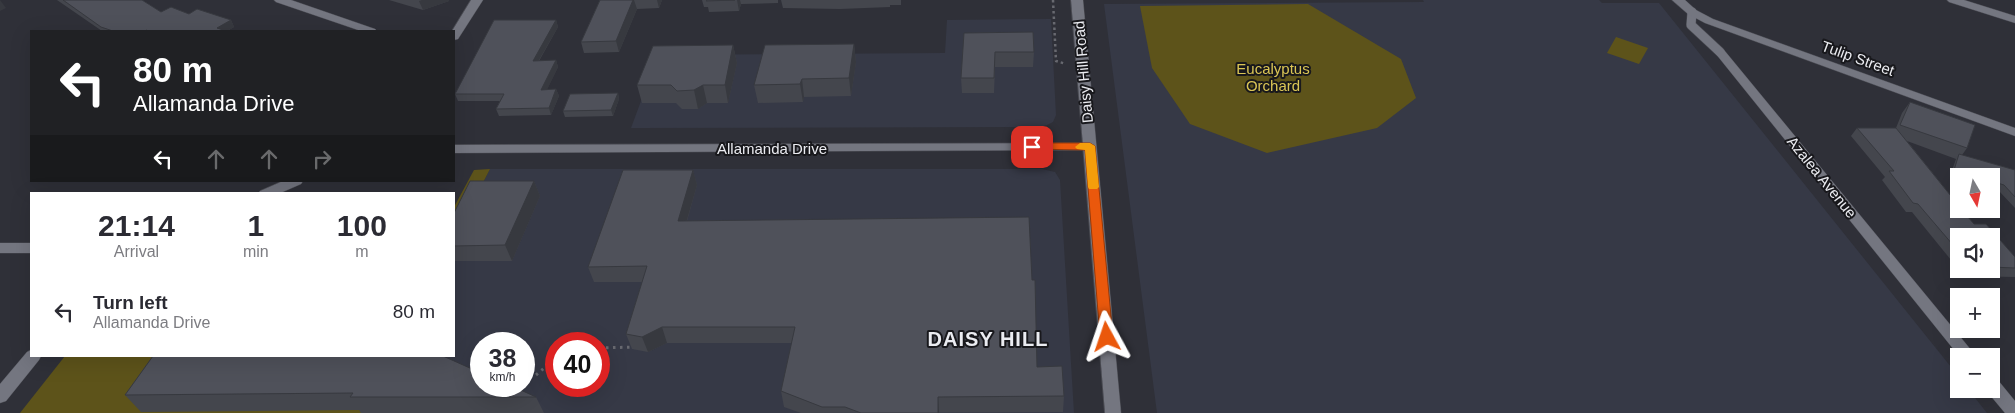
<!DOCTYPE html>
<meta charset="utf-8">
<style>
:root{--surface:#fff;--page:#f7f7f7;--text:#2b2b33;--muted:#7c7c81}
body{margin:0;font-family:Helvetica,sans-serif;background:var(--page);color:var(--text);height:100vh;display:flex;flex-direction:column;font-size:19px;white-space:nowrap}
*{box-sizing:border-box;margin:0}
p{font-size:16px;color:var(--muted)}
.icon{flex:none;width:28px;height:28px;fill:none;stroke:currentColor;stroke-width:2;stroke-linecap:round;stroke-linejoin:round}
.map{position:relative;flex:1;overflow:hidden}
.sheet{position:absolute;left:30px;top:192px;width:425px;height:165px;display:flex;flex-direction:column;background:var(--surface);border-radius:0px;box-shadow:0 5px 20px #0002}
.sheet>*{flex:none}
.hud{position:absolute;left:30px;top:30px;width:425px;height:152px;border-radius:0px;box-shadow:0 5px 20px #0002;background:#202124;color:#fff;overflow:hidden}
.needle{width:32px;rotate:171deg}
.buttons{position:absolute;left:1950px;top:168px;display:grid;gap:10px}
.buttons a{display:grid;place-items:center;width:50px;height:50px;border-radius:0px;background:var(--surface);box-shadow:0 5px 20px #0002;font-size:25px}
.speed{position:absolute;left:470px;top:332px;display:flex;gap:10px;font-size:25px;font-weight:700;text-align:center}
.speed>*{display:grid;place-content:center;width:65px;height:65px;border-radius:50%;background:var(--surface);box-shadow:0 5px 20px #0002;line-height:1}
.speed small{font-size:12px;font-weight:400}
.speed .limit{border:8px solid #d22;background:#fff;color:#111}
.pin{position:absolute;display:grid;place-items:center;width:42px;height:42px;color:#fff;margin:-21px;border-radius:10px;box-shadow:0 2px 8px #0006}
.me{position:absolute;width:55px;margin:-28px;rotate:355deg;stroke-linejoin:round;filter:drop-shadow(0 0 4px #0008)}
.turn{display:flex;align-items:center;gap:18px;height:105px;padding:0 20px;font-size:22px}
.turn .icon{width:65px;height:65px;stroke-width:2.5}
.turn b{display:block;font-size:35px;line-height:42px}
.lanes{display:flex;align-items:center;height:48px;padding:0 20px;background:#0003;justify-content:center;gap:25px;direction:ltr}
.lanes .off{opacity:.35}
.eta{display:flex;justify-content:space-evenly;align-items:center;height:85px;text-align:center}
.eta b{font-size:30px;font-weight:700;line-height:35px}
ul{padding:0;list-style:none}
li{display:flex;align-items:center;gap:15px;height:70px;padding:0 20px}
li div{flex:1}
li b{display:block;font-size:19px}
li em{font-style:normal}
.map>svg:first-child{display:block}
.built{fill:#363946;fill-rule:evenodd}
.green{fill:#5d531a}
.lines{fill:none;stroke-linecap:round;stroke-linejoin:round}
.service-casing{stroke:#4a4b52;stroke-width:10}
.minor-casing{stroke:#4a4b52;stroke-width:1}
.tertiary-casing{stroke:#4a4b52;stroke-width:1}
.path-far1{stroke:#686970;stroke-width:2.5;stroke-dasharray:2.5 3;stroke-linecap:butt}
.path{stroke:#686970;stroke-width:3;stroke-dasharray:2.5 4.5;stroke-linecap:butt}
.service{stroke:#747680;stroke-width:9}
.minor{fill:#747680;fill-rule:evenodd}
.tertiary{fill:#747680;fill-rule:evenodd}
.wall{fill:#44464d;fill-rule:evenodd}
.shaded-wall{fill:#37393f}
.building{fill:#4f515a;stroke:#37393f}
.route{fill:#ea580c;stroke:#983908}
.slow{fill:#f59e0b}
.labels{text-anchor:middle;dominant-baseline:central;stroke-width:4;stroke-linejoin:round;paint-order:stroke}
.street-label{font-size:15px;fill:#ebecf1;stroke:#18181c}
.park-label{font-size:15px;fill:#dac555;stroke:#18181c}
.district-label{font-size:20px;font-weight:bold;letter-spacing:1px;fill:#ebecf1;stroke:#18181c}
</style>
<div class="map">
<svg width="2015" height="413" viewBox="0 0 2015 413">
<rect width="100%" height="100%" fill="#2f3038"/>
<g class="built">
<path d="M1423 0H1599L1602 3H1659L1959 377V389H1968L1987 413H1157L1104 4 1424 2Z"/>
<path d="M1051 19 1056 115 1053 122 1047 125 1040 127 631 128 658 55 945 53 947 20Z"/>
<path d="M490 169H1042L1055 172 1060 180 1074 413H363L392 356H454V239ZM481 344H524V386H481ZM556 344H599V386H556Z"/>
</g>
<g class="green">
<path d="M1308 4 1401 59 1416 98 1377 128 1267 153 1190 124 1152 68 1140 6Z"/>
<path d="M1616 37 1648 48 1639 64 1607 53Z"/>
<path d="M490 169 454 239V207L474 170Z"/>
<path d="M65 356H392L363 413H20Z"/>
</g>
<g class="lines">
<defs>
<path id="service" d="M1692 12 1691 25 1720 52"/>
<g id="minor">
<path d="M274 0H291L375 29 377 31H361L276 2Z"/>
<path d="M471 0H483L458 39 454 40V31H452Z"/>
<path d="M1672 0H1685L1696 10 1713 19 2015 128V136L1705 23 1688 14Z"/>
<path d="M1947 0H1964L2015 16V23L1949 2Z"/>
<path d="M1720 48 1724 50 1976 356H1959L1716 54 1714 52Z"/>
<path d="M1090 143 1095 144 1096 147 1095 150 454 153V145Z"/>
<path d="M283 181H303L301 184 278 194H258L260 191Z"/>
<rect x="0" y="243" width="31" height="10"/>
<path d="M31 350V356H41L39 360 6 401 0 403V384L27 352Z"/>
<path d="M1991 378 1997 379 2015 401V413H2005L1985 389H1991Z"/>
</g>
<path id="tertiary" d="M1071 0H1083L1121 413H1105Z"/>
</defs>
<use href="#service" class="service-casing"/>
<use href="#minor" class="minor-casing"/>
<use href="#tertiary" class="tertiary-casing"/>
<path class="path-far1" d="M1053 0 1056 61 1066 64"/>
<g class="path">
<path d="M599 348 634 347"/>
<path d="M536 375 556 358"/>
</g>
<use href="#service" class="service"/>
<use href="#minor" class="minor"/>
<use href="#tertiary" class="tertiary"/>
</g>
<g class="wall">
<path d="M57 0H142L161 12 189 14 231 20 234 27 227 31H102Z"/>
<path d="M389 0H449V1L423 10Z"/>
<path d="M600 0H662L659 8 637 9 619 52 584 53 581 42Z"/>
<path d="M702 0H778V3L741 4 739 11 709 12 708 7H704Z"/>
<path d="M781 0H901V5H890V7L840 9 783 8Z"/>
<path d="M556 20 558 27 539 61 556 60 558 67 547 89H556L559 96 551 115 499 116 496 109 500 101H458L455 94Z"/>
<path d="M964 33 1034 52 1033 67H995L994 93H962L961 78Z"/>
<path d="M854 44 856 62 851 96 804 97 803 102 758 103 754 85Z"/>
<path d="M733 45 737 63 728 103H707L698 109H682L676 103H642L637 85Z"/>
<path d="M618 93 619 99 613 116 565 117 563 111Z"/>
<path d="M1910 102 1975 125 1967 148 1962 155 2015 170V208L1999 191 1991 189V176H1959V179L1950 176 1956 159 1907 141 1959 206V209H1961L1974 224H1986L2015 257V277L1964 276 1912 212H1906L1882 180 1885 177 1851 136 1857 128H1896L1902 113ZM1959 236H1991V269H1959Z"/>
<path d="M693 170 697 185 687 221 1037 367 1064 396 1063 412 801 413 784 407 781 391 792 343H667L648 352 632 349 626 334 642 282H594L588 267Z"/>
<path d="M534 181 540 196 512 261H454V213Z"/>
<path d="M153 356 536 397 544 413H361L359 410 141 412 125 395Z"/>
</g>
<g class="shaded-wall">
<path d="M0 0 6 8 0 11Z"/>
<path d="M422 0H449V1L423 10 419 1Z"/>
<path d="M633 0H634L637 9 619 52 616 41Z"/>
<path d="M657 0H662L659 8Z"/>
<path d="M737 0H740L741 4 739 11Z"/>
<path d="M231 20 234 27 227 31H219L217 28Z"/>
<path d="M556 20 558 27 535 67 533 61Z"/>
<path d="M854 44 856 62 851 96 849 78Z"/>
<path d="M733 45 737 63 728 103 725 85Z"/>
<path d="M556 60 558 67 544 96 541 90Z"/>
<path d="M802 79 804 97 803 102 800 84Z"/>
<path d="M703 85 707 103 698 109 694 90Z"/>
<path d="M556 89 559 96 551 115 549 108Z"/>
<path d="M618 93 619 99 613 116 611 110Z"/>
<path d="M693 170 697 185 682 237 678 221Z"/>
<path d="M534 181 540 196 512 261 505 245Z"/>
<path d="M662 327 667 343 648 352 642 337Z"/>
<path d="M938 397 939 413H938Z"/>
</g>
<g class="building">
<path d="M63 0H142L161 12 171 7 189 14 197 9 231 20 217 28 226 31H149L146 30 145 31H113L101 27Z"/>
<path d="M600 0H633L616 41 581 42Z"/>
<path d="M707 0H735L706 1Z"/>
<path d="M494 20H556L533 61 556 60 541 90 556 89 549 108 496 109 504 94H455Z"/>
<path d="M1033 32 1034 52H995L994 78H961L964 33Z"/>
<path d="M854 44 849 78 802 79 800 84 754 85 765 45Z"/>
<path d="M733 45 725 85H703L694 90 677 91 671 85H637L653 46Z"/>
<path d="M618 93 611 110 563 111 570 94Z"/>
<path d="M1910 102 1975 125 1967 148 1900 125Z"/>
<path d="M1857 128H1896L1959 206V209H1961L1974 224H1986L2015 257V268L1991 267V236H1959V252L1918 204 1913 203 1889 171H1894Z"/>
<path d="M1959 154 2015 170V197L2004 185 1991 181V176H1974L1954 170Z"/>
<path d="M623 170H693L678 221 1029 217 1032 280H1035L1037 367 1062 366 1064 396 938 397V413H861L845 407H822L781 391 795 327H662L642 337 626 334 647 266 588 267Z"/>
<path d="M470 181H534L505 245 454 246V213Z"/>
<path d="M153 356H443L481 373V386H512L536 397H350L353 393 125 395Z"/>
</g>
<path class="route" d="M1032 143H1090L1095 146 1113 337 1111 340H1102L1100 337 1085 150 1028 149 1027 147Z"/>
<path class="slow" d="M1080 143H1090L1095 146 1099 187 1097 189H1089L1088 187 1085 150 1077 149 1075 147Z"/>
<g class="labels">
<g class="street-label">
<text transform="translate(1858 58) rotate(20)">Tulip Street</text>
<text transform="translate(1083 72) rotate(-95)">Daisy Hill Road</text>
<text x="772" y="148">Allamanda Drive</text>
<text transform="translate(1822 177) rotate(51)">Azalea Avenue</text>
</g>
<g class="park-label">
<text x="1273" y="68">Eucalyptus<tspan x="1273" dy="17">Orchard</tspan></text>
</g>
<g class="district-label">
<text x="988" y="339">DAISY HILL</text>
</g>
</g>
</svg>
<div class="buttons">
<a><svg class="needle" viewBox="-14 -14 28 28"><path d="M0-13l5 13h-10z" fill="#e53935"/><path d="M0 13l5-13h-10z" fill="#7c7c81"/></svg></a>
<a><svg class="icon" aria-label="sound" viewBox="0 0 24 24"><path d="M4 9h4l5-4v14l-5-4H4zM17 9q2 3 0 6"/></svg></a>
<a>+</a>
<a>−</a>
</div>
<div class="speed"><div>38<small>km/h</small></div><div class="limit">40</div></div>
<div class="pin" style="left:1032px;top:147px;background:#d93025"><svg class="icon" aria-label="arrive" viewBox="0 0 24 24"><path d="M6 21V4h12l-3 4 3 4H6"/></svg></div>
<svg class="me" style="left:1107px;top:337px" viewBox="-20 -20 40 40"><path d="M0-17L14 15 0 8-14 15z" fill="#ea580c" stroke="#fff" stroke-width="4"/></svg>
<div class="hud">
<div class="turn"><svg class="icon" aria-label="left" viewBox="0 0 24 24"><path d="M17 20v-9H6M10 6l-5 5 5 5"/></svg><div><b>80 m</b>Allamanda Drive</div></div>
<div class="lanes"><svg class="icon" aria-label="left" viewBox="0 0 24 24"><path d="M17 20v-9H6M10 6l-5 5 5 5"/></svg><svg class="icon off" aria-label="ahead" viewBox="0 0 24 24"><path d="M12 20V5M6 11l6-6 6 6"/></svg><svg class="icon off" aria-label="ahead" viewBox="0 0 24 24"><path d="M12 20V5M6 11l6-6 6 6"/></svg><svg class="icon off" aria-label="right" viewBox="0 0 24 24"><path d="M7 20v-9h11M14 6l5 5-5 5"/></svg></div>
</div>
<section class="sheet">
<div class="eta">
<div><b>21:14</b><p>Arrival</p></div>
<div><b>1</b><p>min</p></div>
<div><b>100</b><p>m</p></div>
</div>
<ul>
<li><svg class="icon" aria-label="left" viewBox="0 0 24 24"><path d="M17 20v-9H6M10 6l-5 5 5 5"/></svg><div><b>Turn left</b><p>Allamanda Drive</p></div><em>80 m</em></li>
</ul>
</section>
</div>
